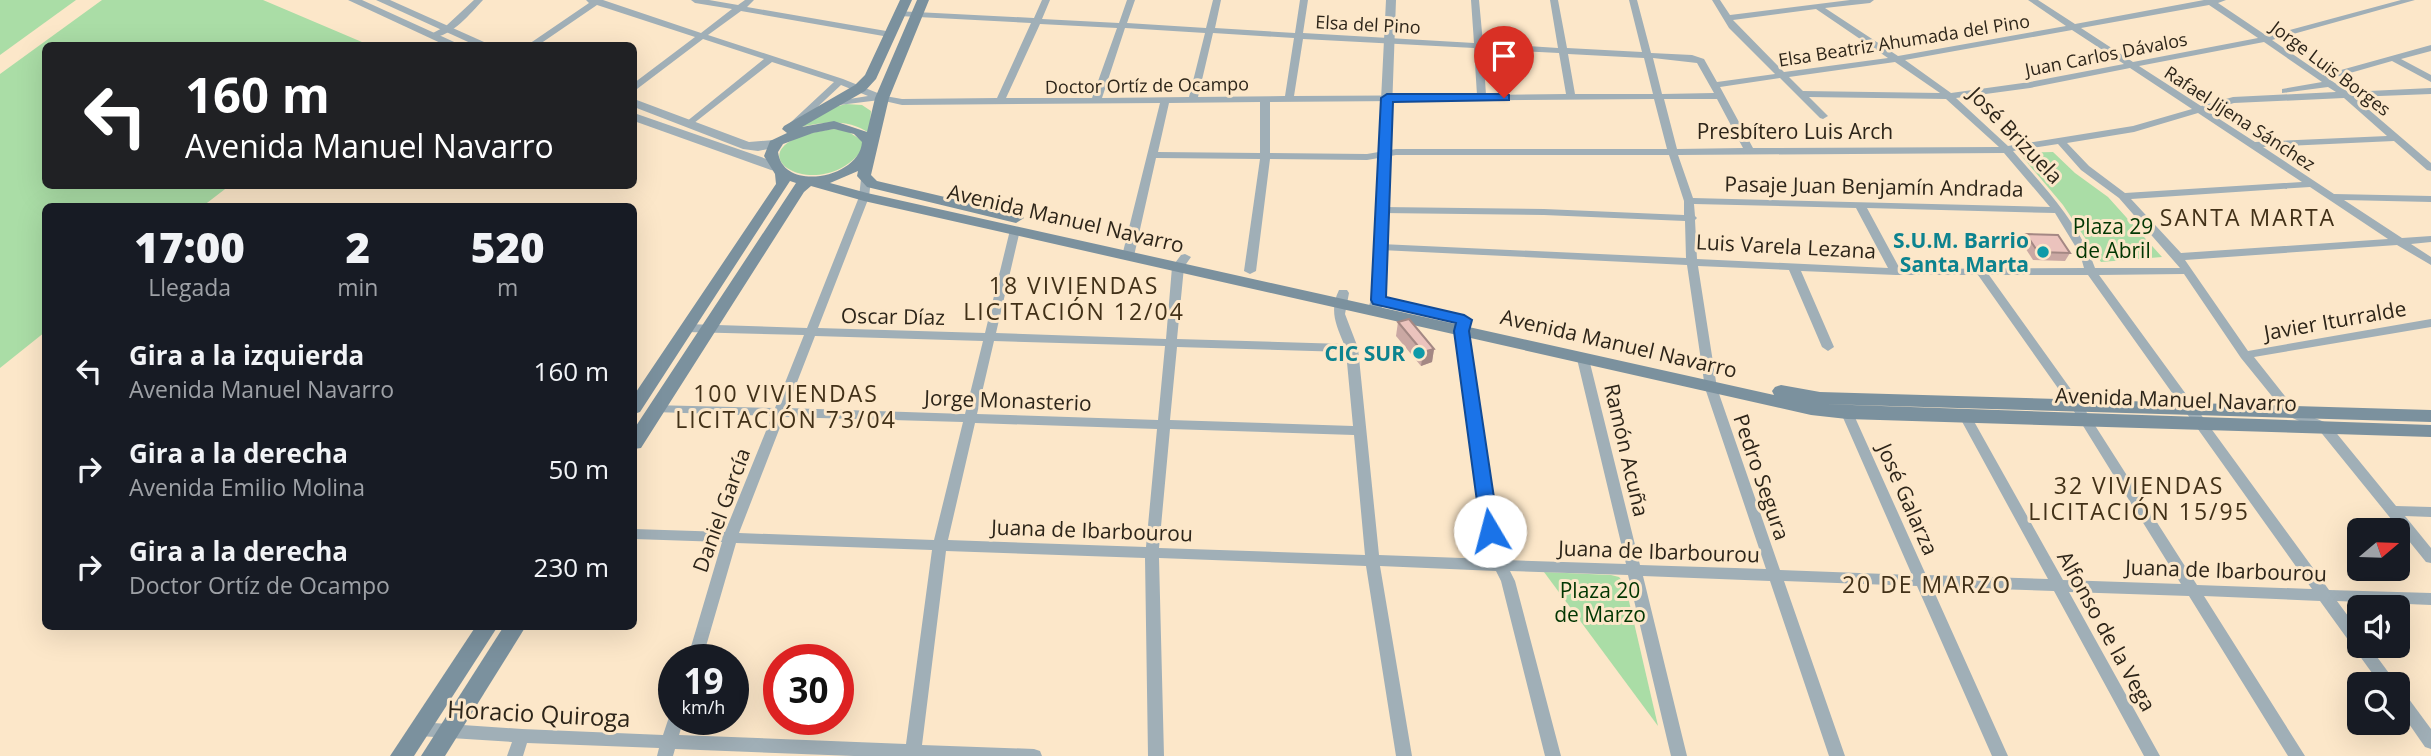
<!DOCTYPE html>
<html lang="es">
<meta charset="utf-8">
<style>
:root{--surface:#171b24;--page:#20242c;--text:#f1f3f6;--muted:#9ea1a6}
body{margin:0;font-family:"Open Sans",sans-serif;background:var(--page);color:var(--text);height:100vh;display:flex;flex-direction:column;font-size:26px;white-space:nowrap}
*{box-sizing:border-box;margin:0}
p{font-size:23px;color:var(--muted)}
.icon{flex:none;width:38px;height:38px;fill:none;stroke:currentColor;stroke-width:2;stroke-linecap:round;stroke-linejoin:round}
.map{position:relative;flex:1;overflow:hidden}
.side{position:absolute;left:42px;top:203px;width:595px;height:427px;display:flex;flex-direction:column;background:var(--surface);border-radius:10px;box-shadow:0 7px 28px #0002}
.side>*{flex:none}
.top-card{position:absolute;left:42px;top:42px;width:595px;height:147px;border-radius:10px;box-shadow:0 7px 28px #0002;background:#202124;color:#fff;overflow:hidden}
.needle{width:46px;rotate:71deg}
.fabs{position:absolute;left:2347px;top:518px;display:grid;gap:14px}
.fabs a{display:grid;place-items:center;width:63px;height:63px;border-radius:10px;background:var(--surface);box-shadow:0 7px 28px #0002;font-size:35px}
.speed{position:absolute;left:658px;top:644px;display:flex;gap:14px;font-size:35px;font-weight:700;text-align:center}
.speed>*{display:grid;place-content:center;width:91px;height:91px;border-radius:50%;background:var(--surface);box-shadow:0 7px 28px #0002;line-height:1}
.speed small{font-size:18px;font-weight:400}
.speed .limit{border:10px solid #d22;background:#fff;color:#111}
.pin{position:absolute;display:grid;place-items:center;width:60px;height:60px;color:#fff;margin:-72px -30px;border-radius:50% 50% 50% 0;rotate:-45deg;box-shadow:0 0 7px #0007}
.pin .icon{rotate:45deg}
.me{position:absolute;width:77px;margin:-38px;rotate:352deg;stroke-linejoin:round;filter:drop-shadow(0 0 5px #0008)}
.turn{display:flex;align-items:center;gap:24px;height:147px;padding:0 28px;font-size:32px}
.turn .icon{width:91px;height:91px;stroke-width:2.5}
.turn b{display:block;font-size:49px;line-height:60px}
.eta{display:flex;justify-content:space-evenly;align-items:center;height:119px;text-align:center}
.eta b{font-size:42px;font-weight:800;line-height:49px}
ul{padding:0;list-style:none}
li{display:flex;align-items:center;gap:21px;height:98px;padding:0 28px}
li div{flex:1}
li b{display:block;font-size:26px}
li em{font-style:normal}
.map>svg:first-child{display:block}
.green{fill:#aadda6}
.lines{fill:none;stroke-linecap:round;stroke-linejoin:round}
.minor{fill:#a0afb7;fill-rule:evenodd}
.tertiary{fill:#a0afb7;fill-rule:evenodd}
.secondary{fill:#7b919e;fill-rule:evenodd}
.wall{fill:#caa8a3}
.shaded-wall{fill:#a48884}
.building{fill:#ebc3bd;stroke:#a48884;stroke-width:2}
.route{fill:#1a73e8;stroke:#114b97;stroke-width:2}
.culture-dot{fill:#0f9aa8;stroke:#fce7c9;stroke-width:2.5}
.labels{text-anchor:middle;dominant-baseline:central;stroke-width:6;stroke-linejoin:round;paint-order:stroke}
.far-street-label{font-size:18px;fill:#2d2519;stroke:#fce7c9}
.street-label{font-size:21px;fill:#2d2519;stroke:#fce7c9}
.park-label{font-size:21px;fill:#013602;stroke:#fce7c9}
.culture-label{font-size:21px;font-weight:bold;fill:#0d838f;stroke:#fce7c9;text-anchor:end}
.neighbourhood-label{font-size:23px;letter-spacing:2px;fill:#423118;stroke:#fce7c9}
.near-street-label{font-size:24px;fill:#2d2519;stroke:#fce7c9}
</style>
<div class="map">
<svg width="2431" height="756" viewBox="0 0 2431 756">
<rect width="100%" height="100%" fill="#fce7c9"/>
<g class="green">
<path d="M0 0H76L0 55Z"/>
<path d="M102 0H263L369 45 46 46V186H229L203 206H46L45 332 0 368V74Z"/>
<path d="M846 104 862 105 871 111 869 133C846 118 823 122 797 128L835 107Z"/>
<path d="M834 129 847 131 863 141 864 148C817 212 717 144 834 129Z"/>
<path d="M2053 152 2075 173 2108 197 2162 257 2101 262 2063 205 2019 153Z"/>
<path d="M1544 572 1611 575 1619 577 1625 584 1658 726Z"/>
</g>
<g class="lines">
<g class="minor">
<path d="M474 0H483C471 13 451 37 433 37V33L446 26Z"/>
<path d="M586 0H603L701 33 732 9 695 3 691 0H709L738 5 745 0H754L747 7 892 32V36L889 37 741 11 708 35 843 79 885 96 902 99 997 98 1031 23 899 16 895 13 896 11 1034 18 1042 0H1050L1042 19 1119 23 1127 0H1135L1127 23 1206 28 1213 0H1221L1215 28 1295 33 1300 0H1308L1303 33 1474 43 1471 0H1479L1483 43 1558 48 1550 0H1558L1567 48 1642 52 1629 0H1637L1651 53 1692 55 1704 59 1717 82 1775 74 1729 28 1712 0H1720L1730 15 1850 0H1874L1870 3 1825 8 1898 56 2066 26 2028 0H2038L2075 24 2204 0H2226L2218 3 2267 36 2401 0H2415L2272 40 2323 75 2431 45V51L2401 59 2431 75V82L2392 61 2329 79 2348 92 2431 88V94L2354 97 2431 163V171L2427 170 2394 141 2263 147 2334 194 2431 196V202L2344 200 2402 238 2431 236V242L2411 244 2431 257V265L2397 245 2185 260 2248 351 2431 319V327L2254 357 2296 410 2329 424 2396 506 2431 507V517L2405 516 2431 548V563L2426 562 2319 430 2288 416 2241 358 2184 274 2099 275 2329 590 2431 593V605L2337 601 2359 631V646H2369L2397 684H2380L2320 601 2204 596 2305 756H2288L2189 596 2069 592 2160 756H2144L2054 591 1932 587 2008 756H1992L1917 586 1784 581 1845 756H1829L1770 581 1643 576 1687 756H1671L1628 575 1510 571 1515 581 1561 756H1545L1501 581 1496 571 1380 566 1412 756H1396L1366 566 1159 558 1164 756H1148L1145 558 946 551 922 745 1034 749 1040 751 1042 756H854L675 749 673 756H657L659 748 527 743 523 756H507L512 742 419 736 413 734 411 729 413 724 419 722 522 729 663 735 670 714 674 713V719H684L679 735 906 744 932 550 736 543 702 660H687L722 542 634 539V529L725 532 772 416 655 412 649 408 651 405 775 408 804 335 686 332 680 328 686 324 807 328 859 197 861 179 866 176 871 179 869 197 818 328 985 333 1010 230 1015 227 1020 230 996 333 1166 339 1172 267 1181 255 1185 254 1191 257 1184 267 1177 339 1344 344C1336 325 1329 310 1339 290H1347L1349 293 1345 314 1358 348 1379 555 1490 559 1486 552 1456 331 1458 320 1464 316 1470 320 1468 331 1500 552 1504 560 1626 564 1577 359 1583 355 1589 359 1640 565 1766 569 1705 388 1687 265 1381 250 1376 247 1381 244 1686 258 1685 221 1544 215 1382 213 1377 210 1382 207 1544 209 1684 215V201L1669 155H1396L1367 160 1270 159 1256 271 1250 274 1244 271 1260 159 1156 158 1134 256 1128 259 1122 256 1160 103 902 105 880 100 831 106V102L868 96 841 85 796 127H790V123L834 82 772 62 689 127 684 124 686 122 764 59 703 39 637 89 634 90V83L695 37 597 5 537 46H526L589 3ZM2209 5 2258 38 2133 62 2081 28ZM1816 9 1888 58 1784 72 1733 20ZM1040 24 1117 28 1092 98H1006ZM1125 28 1205 33 1189 97 1102 98ZM2072 30 2124 64 2030 82 1951 93 1905 60ZM1213 33 1294 38 1285 96 1198 97ZM1303 39 1474 48 1477 95 1294 96ZM2264 42 2322 82 2282 89V93L2328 87 2336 92 2233 97 2201 106 2139 66ZM1483 49 1559 53 1566 94 1486 95ZM1568 54 1644 58 1653 94H1575ZM1653 58 1697 63 1714 93 1662 94ZM1895 62 1940 93 1803 91 1789 77ZM2130 68 2192 109 2133 126 2008 146 1956 98 2030 88ZM1780 78 1820 118 1823 119 1828 116 1809 97 1946 99 1999 147 1753 148 1720 87ZM2344 98 2387 136 2255 142 2207 111 2234 103ZM1654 99 1667 149H1396L1367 154 1270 153V102ZM1664 99H1717L1743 148 1677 149ZM1260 102V153L1158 152 1169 103ZM2198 113 2302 182 2125 193 2089 166 2067 143 2134 132ZM2058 144 2081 170 2119 198 2180 268H2095C2079 223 2044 187 2013 151ZM2004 153 2050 207 1693 198 1678 155ZM2310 187 2388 239 2181 253 2131 199ZM1694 204 1856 208 1888 268 1697 259 1695 220 1697 218 1695 216ZM1867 208 2055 213 2080 254 2084 268 1900 269ZM1698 266 1789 270 1822 347 1828 351 1834 347 1801 271 1896 275H1978L2072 408 2181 584 2063 580 1971 416 1965 412 1959 416 2048 579 1926 575 1853 413 1847 409 1841 413 1912 575 1780 570 1717 388ZM1989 275H2088L2312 589 2197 585 2080 402ZM815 336 983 341 965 414 787 408ZM994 341 1165 346 1158 420 977 414ZM1177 347 1346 352 1353 426 1170 420ZM784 417 963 422 934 540 739 533ZM975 423 1157 429 1146 547 948 540ZM1170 429 1354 435 1365 555 1159 548Z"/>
<path d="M2398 689 2403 691 2431 729V749L2425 747 2398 708Z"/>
</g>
<g class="tertiary">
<path d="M348 0H362L463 46H447Z"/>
<path d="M376 0H390L493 46H477Z"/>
<path d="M1386 0H1396L1385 300 1379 314 1374 316 1367 311 1371 300Z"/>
<path d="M634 99 749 142 774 140 780 144 778 147 758 151 743 149 634 107Z"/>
<path d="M634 113 781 164 782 167 776 171 771 170 634 121Z"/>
</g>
<g class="secondary">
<path d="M900 0H912L876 79 865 91 802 127 834 121 867 132 875 98 917 0H929L889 98 871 175 877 181 1021 215 1024 218 1016 223 867 187 857 176 858 171 830 183 867 193 1774 395 1772 391 1775 387 1781 385 1820 392 2431 410V422L1823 404 2431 425V437L1847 419 1811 415 864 201 811 186 804 192 641 448 634 449V429L796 183 790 181 640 412 634 414V395L776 184 775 174 764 156 770 141 787 133 782 129 784 126 855 85 865 75ZM834 129 854 134 862 142C860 178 783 193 778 152L783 144 813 133Z"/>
<path d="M476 626H498L414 756H390Z"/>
<path d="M504 626H526L445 756H421Z"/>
</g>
</g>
<g class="wall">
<path d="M2026 234 2070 253 2065 261 2033 260 2022 243Z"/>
<path d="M1398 322 1434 349 1432 362 1421 366 1396 336Z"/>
</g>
<path class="shaded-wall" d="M1434 349 1432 362 1421 366 1423 352Z"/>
<g class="building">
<path d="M2026 234 2058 235 2070 253 2038 252Z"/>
<path d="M1409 319 1434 349 1423 352 1398 322Z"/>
</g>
<path class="route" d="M1504 94 1509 95V100L1393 102 1386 297 1464 315 1472 320 1469 331 1499 531 1496 536H1484L1481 531 1454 331 1456 323 1373 304 1371 300 1381 98 1387 94Z"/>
<g class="culture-dot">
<circle cx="2043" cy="252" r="7"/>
<circle cx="1419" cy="353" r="7"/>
</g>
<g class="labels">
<g class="far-street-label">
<text transform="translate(1368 24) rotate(3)">Elsa del Pino</text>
<text transform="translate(1904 40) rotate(-9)">Elsa Beatriz Ahumada del Pino</text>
<text transform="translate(2106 54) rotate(-11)">Juan Carlos Dávalos</text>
<text transform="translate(2331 68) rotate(37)">Jorge Luis Borges</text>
<text transform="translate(1147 85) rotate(-1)">Doctor Ortíz de Ocampo</text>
<text transform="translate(2240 118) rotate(33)">Rafael Jijena Sánchez</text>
</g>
<g class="street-label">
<text x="1795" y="131">Presbítero Luis Arch</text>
<text transform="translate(2016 135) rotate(46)">José Brizuela</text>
<text transform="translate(1874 186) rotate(1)">Pasaje Juan Benjamín Andrada</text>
<text transform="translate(1066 218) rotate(13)">Avenida Manuel Navarro</text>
<text transform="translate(1786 246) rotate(3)">Luis Varela Lezana</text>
<text transform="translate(893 316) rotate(1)">Oscar Díaz</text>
<text transform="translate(2335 320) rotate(-10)">Javier Iturralde</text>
<text transform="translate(1619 343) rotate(13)">Avenida Manuel Navarro</text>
<text transform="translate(2176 399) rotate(2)">Avenida Manuel Navarro</text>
<text transform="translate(1008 400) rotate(2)">Jorge Monasterio</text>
<text transform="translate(1627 450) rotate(77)">Ramón Acuña</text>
<text transform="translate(1762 477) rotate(71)">Pedro Segura</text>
<text transform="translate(1908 499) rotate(66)">José Galarza</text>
<text transform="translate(721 510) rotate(-70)">Daniel García</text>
<text transform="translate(1092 530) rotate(2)">Juana de Ibarbourou</text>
<text transform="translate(1659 551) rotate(2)">Juana de Ibarbourou</text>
<text transform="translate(2226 570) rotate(2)">Juana de Ibarbourou</text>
<text transform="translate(2107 631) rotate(61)">Alfonso de la Vega</text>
</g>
<g class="park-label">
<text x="2113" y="226">Plaza 29<tspan x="2113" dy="24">de Abril</tspan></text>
<text x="1600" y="590">Plaza 20<tspan x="1600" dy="24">de Marzo</tspan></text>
</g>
<g class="culture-label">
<text x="2029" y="240">S.U.M. Barrio<tspan x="2029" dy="24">Santa Marta</tspan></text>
<text x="1405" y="353">CIC SUR</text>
</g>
<g class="neighbourhood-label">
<text x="2248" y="217">SANTA MARTA</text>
<text x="1074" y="285">18 VIVIENDAS<tspan x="1074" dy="26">LICITACIÓN 12/04</tspan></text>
<text x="786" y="393">100 VIVIENDAS<tspan x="786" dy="26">LICITACIÓN 73/04</tspan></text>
<text x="2139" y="485">32 VIVIENDAS<tspan x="2139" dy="26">LICITACIÓN 15/95</tspan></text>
<text x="1927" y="584">20 DE MARZO</text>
</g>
<g class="near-street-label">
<text transform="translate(539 713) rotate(3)">Horacio Quiroga</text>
</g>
</g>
</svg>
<div class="fabs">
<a><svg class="needle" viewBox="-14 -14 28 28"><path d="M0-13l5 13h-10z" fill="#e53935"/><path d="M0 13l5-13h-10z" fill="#9ea1a6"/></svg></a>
<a><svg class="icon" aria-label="sound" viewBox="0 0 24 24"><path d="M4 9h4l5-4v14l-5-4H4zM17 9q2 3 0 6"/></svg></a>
<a><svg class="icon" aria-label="search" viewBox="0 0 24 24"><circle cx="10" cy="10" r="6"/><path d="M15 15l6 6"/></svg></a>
</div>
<div class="speed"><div>19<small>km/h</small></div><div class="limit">30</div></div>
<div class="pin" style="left:1504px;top:98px;background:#d93025"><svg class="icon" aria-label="arrive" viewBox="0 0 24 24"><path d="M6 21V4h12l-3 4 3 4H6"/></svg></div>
<svg class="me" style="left:1490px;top:531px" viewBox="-20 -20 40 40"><circle r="19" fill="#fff"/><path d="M0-13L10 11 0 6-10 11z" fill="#1a73e8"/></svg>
<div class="top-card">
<div class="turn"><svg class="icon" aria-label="left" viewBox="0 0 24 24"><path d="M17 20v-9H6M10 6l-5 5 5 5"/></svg><div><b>160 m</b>Avenida Manuel Navarro</div></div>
</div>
<section class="side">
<div class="eta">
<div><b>17:00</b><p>Llegada</p></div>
<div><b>2</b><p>min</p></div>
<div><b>520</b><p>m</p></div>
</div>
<ul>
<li><svg class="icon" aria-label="left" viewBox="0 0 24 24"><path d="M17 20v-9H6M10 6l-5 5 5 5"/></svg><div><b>Gira a la izquierda</b><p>Avenida Manuel Navarro</p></div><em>160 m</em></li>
<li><svg class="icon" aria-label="right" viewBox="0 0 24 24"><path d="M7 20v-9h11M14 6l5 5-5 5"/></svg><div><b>Gira a la derecha</b><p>Avenida Emilio Molina</p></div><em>50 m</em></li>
<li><svg class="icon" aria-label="right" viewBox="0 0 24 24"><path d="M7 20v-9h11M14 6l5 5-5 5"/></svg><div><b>Gira a la derecha</b><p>Doctor Ortíz de Ocampo</p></div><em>230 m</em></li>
</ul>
</section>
</div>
